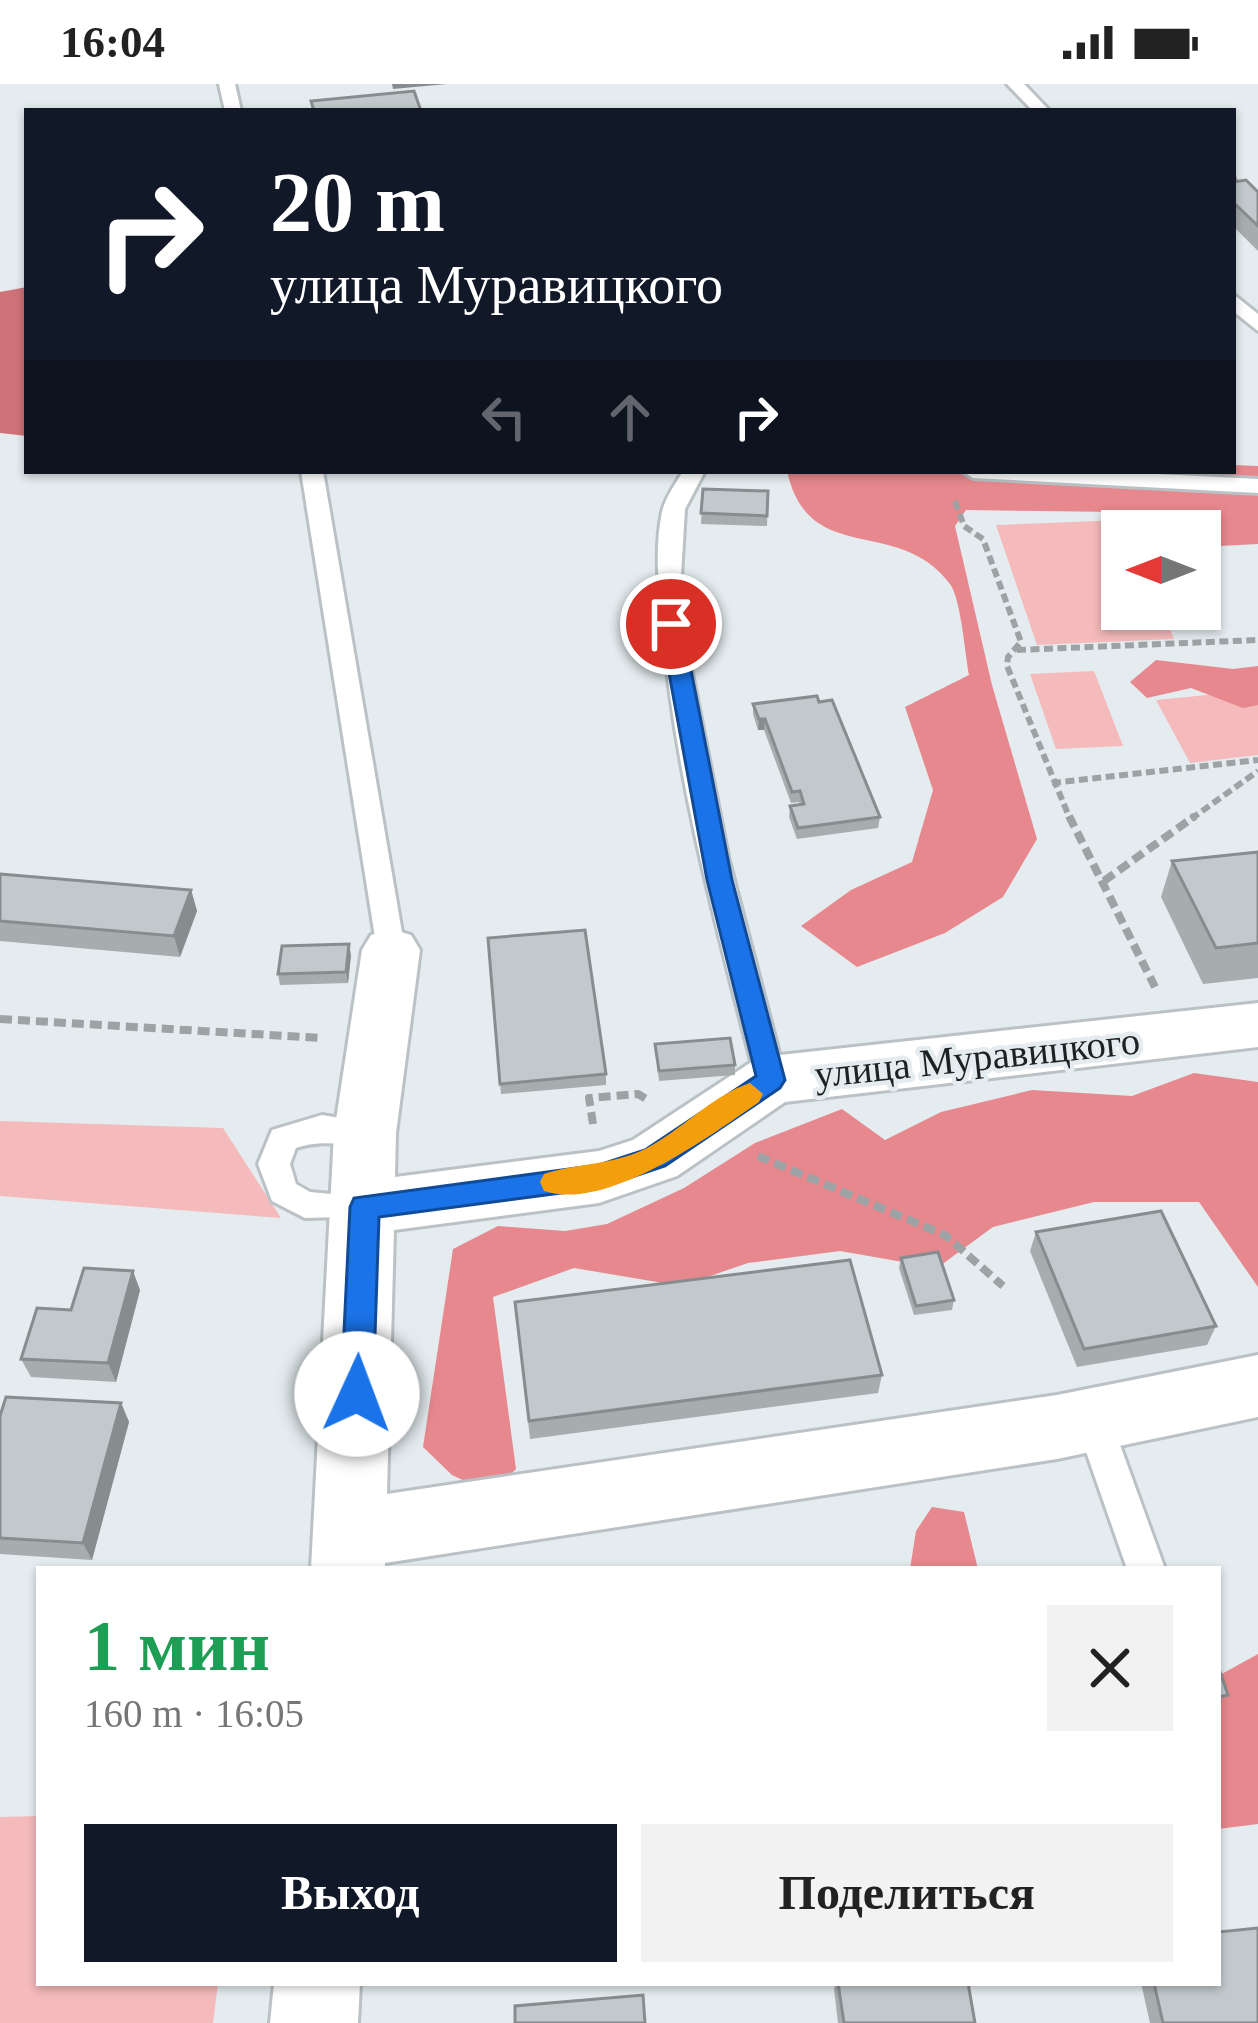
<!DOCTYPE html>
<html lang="ru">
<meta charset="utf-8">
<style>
:root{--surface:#fff;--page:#f2f2f2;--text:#222;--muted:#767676;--accent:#111827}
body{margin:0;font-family:Georgia,serif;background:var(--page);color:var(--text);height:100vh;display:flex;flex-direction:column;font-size:45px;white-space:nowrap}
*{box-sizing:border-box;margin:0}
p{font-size:39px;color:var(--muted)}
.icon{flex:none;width:66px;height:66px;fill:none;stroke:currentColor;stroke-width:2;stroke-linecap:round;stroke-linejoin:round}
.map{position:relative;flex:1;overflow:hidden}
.sheet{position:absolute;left:36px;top:1482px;width:1185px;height:420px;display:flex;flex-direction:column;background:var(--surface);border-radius:0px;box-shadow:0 3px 9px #0004}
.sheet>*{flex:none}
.guide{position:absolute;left:24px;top:24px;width:1212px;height:366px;border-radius:0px;box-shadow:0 3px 9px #0004;background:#111827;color:#fff;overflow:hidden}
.needle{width:78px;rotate:270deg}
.buttons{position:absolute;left:1101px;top:426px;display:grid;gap:24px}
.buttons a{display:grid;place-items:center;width:120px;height:120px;border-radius:0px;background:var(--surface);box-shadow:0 3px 9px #0004;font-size:60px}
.pin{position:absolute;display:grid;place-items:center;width:102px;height:102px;color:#fff;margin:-51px;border:6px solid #fff;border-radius:50%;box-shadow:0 3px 12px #0007}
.me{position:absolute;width:132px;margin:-66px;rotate:2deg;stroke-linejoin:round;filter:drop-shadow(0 0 9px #0008)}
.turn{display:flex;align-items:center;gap:42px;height:252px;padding:0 48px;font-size:54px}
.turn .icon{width:156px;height:156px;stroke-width:2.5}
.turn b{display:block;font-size:84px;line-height:102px}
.lanes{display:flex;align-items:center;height:114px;padding:0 48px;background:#0003;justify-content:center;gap:60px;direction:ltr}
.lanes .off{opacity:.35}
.round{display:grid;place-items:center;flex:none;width:126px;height:126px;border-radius:0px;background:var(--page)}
.headline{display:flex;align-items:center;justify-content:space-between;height:204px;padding:0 48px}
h1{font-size:72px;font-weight:700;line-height:90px;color:#1e9e55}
.cta{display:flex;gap:24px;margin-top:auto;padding:24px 48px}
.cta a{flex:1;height:138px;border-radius:0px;background:var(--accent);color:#fff;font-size:48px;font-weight:700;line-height:138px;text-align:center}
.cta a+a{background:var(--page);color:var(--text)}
.status{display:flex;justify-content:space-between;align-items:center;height:84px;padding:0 60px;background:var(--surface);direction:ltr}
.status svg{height:33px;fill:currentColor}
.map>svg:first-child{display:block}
.green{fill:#f5babb}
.forest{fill:#e7888e}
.water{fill:#cf7379}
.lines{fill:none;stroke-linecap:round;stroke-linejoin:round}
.service-casing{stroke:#bac2c5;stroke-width:6}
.minor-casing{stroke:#bac2c5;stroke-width:6}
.path-far1{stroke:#9da3a5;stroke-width:6;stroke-dasharray:9 4.5;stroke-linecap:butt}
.path{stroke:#9da3a5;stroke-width:8;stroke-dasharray:12 6;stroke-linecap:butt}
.service{fill:#fff;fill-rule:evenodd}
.minor{fill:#fff;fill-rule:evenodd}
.wall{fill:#a6adaf}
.shaded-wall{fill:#878d8f}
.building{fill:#c1c9cc;stroke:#878d8f;stroke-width:3}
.route{fill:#1a73e8;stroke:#114b97;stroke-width:3}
.slow{fill:#f59e0b}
.labels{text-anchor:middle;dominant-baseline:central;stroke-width:9;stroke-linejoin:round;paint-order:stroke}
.street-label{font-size:39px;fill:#1e2122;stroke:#e4ecef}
</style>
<div class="status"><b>16:04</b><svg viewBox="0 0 49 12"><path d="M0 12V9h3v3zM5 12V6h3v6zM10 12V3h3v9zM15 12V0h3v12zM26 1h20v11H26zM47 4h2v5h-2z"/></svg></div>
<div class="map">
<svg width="1258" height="1939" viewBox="0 0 1258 1939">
<rect width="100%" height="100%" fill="#e4ecef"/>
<g class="green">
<path d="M1123 436 1127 447H1122V525H1161L1174 555 1037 561 996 441Z"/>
<path d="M1094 587 1123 662 1056 665 1030 590Z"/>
<path d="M1258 606V671L1190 679 1156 616Z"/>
<path d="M0 1037 223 1044 281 1134 0 1112Z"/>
<path d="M39 1732V1899H218L213 1939H0V1733Z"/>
</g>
<g class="forest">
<path d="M1233 381 1258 382V460L1200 463V447H1138L1119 428 966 426 955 442 992 601 1037 755 1003 813 945 849 857 883 801 842 851 806 912 778 933 706 905 623 969 591C965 570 961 515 950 500 898 430 809 485 787 387H1233Z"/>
<path d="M1156 576 1233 585 1258 582V621L1243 624 1191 604 1147 614 1130 598Z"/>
<path d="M1194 989 1258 998V1203L1199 1118H1094L993 1143 937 1184 840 1167 748 1179 681 1202 574 1184 493 1213 516 1385 492 1410 452 1391 423 1363 453 1165 498 1142 565 1147 607 1140 684 1104 755 1059 842 1025 885 1056 941 1028 1032 1006 1132 1012Z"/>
<path d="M932 1423 964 1428 978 1485H910L916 1447Z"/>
<path d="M1258 1570V1740L1218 1745V1592Z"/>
</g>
<path class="water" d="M27 203V352L0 349V208Z"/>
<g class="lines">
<defs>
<g id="service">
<path d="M219 0H235L241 27H225Z"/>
<path d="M1007 0H1024L1050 27H1033Z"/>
<path d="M1233 210 1258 230V247L1233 227Z"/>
<path d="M301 387H323L405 866 391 876 377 866Z"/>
<path d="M683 387H705L685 425 681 492 690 579 729 777 786 996 782 1004H760L756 996C718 849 676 699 663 547 659 508 654 466 662 428 665 414 676 399 683 387Z"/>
<path d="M962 387H1097L1258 395V409L973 394Z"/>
<path d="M322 1031 376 1040 381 1049 376 1058C351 1066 329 1053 296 1064L290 1080 296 1100 310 1108 375 1114 380 1123 375 1132 305 1134 272 1117 258 1080 272 1046Z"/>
<path d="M1093 1320 1105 1325 1111 1336 1165 1485H1127L1075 1336 1081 1325Z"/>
</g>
<g id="minor">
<path d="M391 845 411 851 420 866 396 1049 395 1093 599 1067 633 1056 750 979 771 972 1258 919V963L785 1018 677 1092 599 1119 394 1146 387 1410 1057 1311 1258 1271V1333L1057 1375 385 1479V1485H311L334 1049 362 866 371 851Z"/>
<path d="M274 1899H360L358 1939H270Z"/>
</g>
</defs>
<use href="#service" class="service-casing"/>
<use href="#minor" class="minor-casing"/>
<g class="path-far1">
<path d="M955 417 964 442 983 455 1021 558 1008 573 1007 582 1070 735"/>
<path d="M1017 566 1258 556"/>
<path d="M1052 699 1258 676"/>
<path d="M1191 735 1258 687"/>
</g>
<g class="path">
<path d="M1069 732 1155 903"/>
<path d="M1104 797 1195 732"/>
<path d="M0 935 321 954"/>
<path d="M593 1040 589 1014 638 1010 648 1016"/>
<path d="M758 1072 945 1151 1003 1202"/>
</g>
<use href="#service" class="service"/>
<use href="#minor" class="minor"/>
</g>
<g class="wall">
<path d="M1233 83 1238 97 1258 108V167L1233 142Z"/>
<path d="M703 405 768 407 767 442 701 440Z"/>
<path d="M753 620 880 733 878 744 797 755 789 733 790 722 800 721 799 718 791 719 764 646H758L753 630Z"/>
<path d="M1258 768V894L1203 900 1161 813 1172 777Z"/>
<path d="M0 790 191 806 197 827 180 873 0 857Z"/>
<path d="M488 854 606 990V1001L501 1010Z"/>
<path d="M351 871 348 899 280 901 278 890Z"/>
<path d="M655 960 735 981V991L659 997Z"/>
<path d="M1036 1148 1216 1242 1207 1261 1077 1283 1030 1167Z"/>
<path d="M901 1174 954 1216 952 1226 914 1231 899 1184Z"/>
<path d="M140 1206 116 1298 31 1293 21 1275 71 1226Z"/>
<path d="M515 1218 882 1291 878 1309 530 1355Z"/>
<path d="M121 1319 129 1338 92 1476 0 1470V1332Z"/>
<path d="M836 1899H968L975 1939H838L834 1905Z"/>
<path d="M1141 1899H1218L1258 1939H1150Z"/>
</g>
<g class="shaded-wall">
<path d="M392 0H447L393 5Z"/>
<path d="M759 635H765L764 646H758Z"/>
<path d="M191 806 197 827 180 873 174 852Z"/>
<path d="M349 860 351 871 348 899 346 888Z"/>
<path d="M133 1187 140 1206 116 1298 108 1279Z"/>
<path d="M121 1319 129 1338 92 1476 83 1459Z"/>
</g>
<g class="building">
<path d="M414 7 421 27H314L311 17Z"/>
<path d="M1246 96 1258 108V142L1233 118V98Z"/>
<path d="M703 405 768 407 767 432 701 429Z"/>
<path d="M817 612 819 618 832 616 880 733 798 744 790 722 804 720 800 707 792 708 765 635H759L753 620Z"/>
<path d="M1258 768V859L1216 864 1172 777Z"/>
<path d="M0 790 191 806 174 852 0 837Z"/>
<path d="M585 846 606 990 500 1000 488 854Z"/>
<path d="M349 860 346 888 278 890 282 862Z"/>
<path d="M730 954 735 981 659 987 655 960Z"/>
<path d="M1161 1127 1216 1242 1084 1265 1036 1148Z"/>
<path d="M938 1168 954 1216 916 1222 901 1174Z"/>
<path d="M850 1176 882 1291 529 1337 515 1218Z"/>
<path d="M84 1184 133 1187 108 1279 21 1275 37 1224 71 1226Z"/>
<path d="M6 1313 121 1319 83 1459 0 1454V1332Z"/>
<path d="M1218 1582 1228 1611 1218 1613Z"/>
<path d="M1258 1844V1939H1163L1154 1899H1218V1848Z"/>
<path d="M838 1899H968L975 1939H844Z"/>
<path d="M643 1911 645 1939H515V1922Z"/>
</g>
<path class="route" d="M671 533 682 540 732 796 785 996 780 1004 665 1082 599 1104 379 1133 373 1310 368 1320 357 1324 345 1320 341 1310 350 1123 354 1114 599 1081 645 1066 756 992 707 796 660 540Z"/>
<path class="slow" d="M750 999 763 1010 759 1018C710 1052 607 1128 544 1107L540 1098 544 1090C577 1079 613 1081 645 1065 681 1047 711 1012 750 999Z"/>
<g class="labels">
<g class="street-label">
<text transform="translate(977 973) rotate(-6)">улица Муравицкого</text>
</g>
</g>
</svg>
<div class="buttons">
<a><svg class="needle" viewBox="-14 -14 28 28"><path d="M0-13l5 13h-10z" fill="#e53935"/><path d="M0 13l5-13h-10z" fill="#767676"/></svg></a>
</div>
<div class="pin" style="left:671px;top:540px;background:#d93025"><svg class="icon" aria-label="arrive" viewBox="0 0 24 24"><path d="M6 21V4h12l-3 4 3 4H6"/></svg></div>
<svg class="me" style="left:357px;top:1310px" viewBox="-20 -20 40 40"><circle r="19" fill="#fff"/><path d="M0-13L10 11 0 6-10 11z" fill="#1a73e8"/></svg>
<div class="guide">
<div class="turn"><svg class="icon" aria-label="right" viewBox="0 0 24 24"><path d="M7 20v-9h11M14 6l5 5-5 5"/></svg><div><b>20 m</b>улица Муравицкого</div></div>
<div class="lanes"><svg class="icon off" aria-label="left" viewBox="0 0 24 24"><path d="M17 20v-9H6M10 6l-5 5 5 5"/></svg><svg class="icon off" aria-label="ahead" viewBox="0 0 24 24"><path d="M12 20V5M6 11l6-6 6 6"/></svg><svg class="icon" aria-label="right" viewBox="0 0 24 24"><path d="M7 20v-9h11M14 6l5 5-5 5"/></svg></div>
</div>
<section class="sheet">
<div class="headline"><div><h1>1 мин</h1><p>160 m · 16:05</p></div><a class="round"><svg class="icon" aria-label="close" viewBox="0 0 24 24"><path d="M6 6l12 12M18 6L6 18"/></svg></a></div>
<div class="cta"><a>Выход</a><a>Поделиться</a></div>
</section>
</div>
